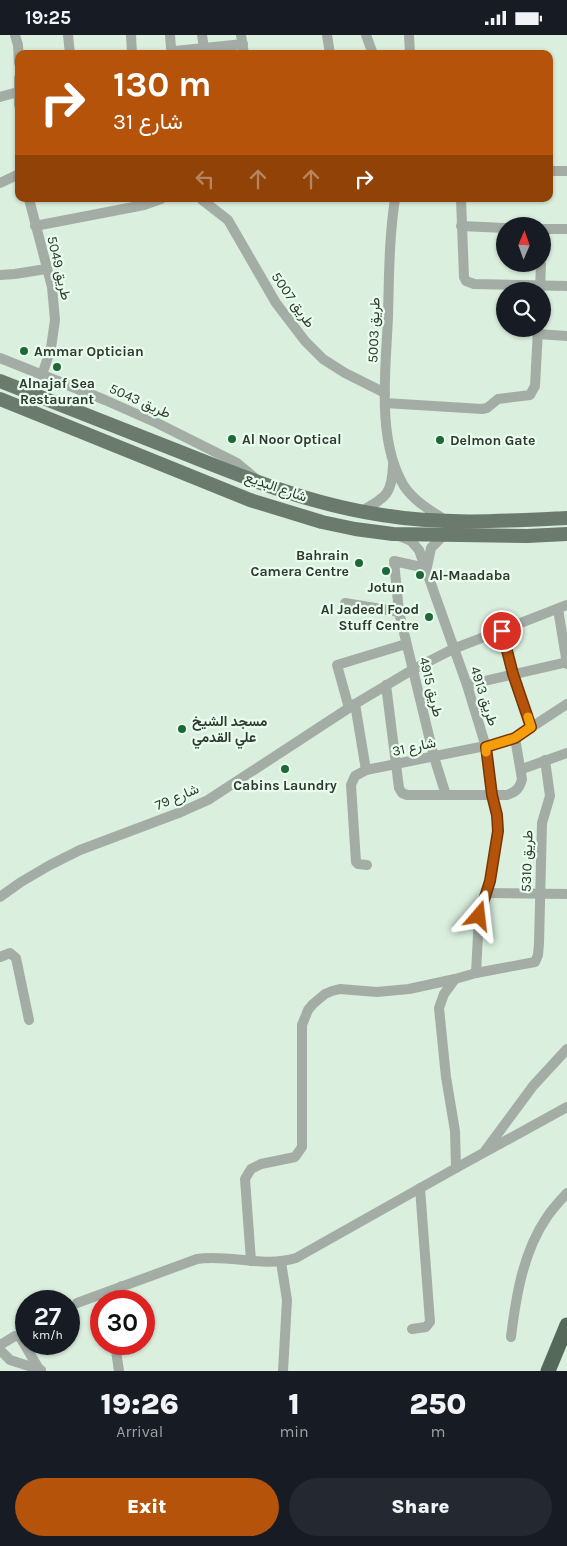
<!DOCTYPE html>
<meta charset="utf-8">
<style>
:root{--surface:#171b24;--page:#242831;--text:#f1f3f6;--muted:#9ea1a6;--accent:#b45309}
body{margin:0;font-family:Karla,Vazirmatn,sans-serif;background:var(--page);color:var(--text);height:100vh;display:flex;flex-direction:column;font-size:19px;white-space:nowrap}
*{box-sizing:border-box;margin:0}
p{font-size:16px;color:var(--muted)}
.icon{flex:none;width:28px;height:28px;fill:none;stroke:currentColor;stroke-width:2;stroke-linecap:round;stroke-linejoin:round}
.map{position:relative;height:1336px;overflow:hidden}
.side{display:flex;flex-direction:column;background:var(--surface);flex:1}
.side>*{flex:none}
.hud{position:absolute;left:15px;top:15px;width:538px;height:152px;border-radius:10px;box-shadow:0 1px 4px #0004;background:#b45309;color:#fff;overflow:hidden}
.needle{width:32px;rotate:2deg}
.buttons{position:absolute;left:496px;top:182px;display:grid;gap:10px}
.buttons a{display:grid;place-items:center;width:55px;height:55px;border-radius:50%;background:var(--surface);box-shadow:0 1px 4px #0004;font-size:25px}
.speed{position:absolute;left:15px;top:1255px;display:flex;gap:10px;font-size:25px;font-weight:700;text-align:center}
.speed>*{display:grid;place-content:center;width:65px;height:65px;border-radius:50%;background:var(--surface);box-shadow:0 1px 4px #0004;line-height:1}
.speed small{font-size:12px;font-weight:400}
.speed .limit{border:8px solid #d22;background:#fff;color:#111}
.pin{position:absolute;display:grid;place-items:center;width:42px;height:42px;color:#fff;margin:-21px;border:2px solid #fff;border-radius:50%;box-shadow:0 1px 5px #0007}
.me{position:absolute;width:55px;margin:-28px;rotate:17deg;stroke-linejoin:round;filter:drop-shadow(0 0 4px #0008)}
.turn{display:flex;align-items:center;gap:18px;height:105px;padding:0 15px;font-size:22px}
.turn .icon{width:65px;height:65px;stroke-width:2.5}
.turn b{display:block;font-size:35px;line-height:42px}
.lanes{display:flex;align-items:center;height:48px;padding:0 15px;background:#0003;justify-content:center;gap:25px;direction:ltr}
.lanes .off{opacity:.35}
.eta{display:flex;justify-content:space-evenly;align-items:center;height:85px;text-align:center}
.eta b{font-size:30px;font-weight:800;line-height:35px}
.button{display:flex;gap:10px;margin-top:auto;padding:10px 15px}
.button a{flex:1;height:58px;border-radius:30px;background:var(--accent);color:#fff;font-size:20px;font-weight:800;line-height:58px;text-align:center}
.button a+a{background:var(--page);color:var(--text)}
.status{display:flex;justify-content:space-between;align-items:center;height:35px;padding:0 25px;background:var(--surface);direction:ltr}
.status svg{height:14px;fill:currentColor}
.map>svg:first-child{display:block}
.lines{fill:none;stroke-linecap:round;stroke-linejoin:round}
.minor{stroke:#a4ada5;stroke-width:10}
.primary{stroke:#6a7a6d;stroke-width:14}
.motorway{stroke:#566859;stroke-width:15}
.route-casing{stroke:#753606;stroke-width:12}
.route{stroke:#b45309;stroke-width:9}
.slow{stroke:#f59e0b;stroke-width:9}
.poi-dot{fill:#1d6836;stroke:#e8fdeb;stroke-width:2}
.labels{text-anchor:middle;dominant-baseline:central;stroke-width:4.5;stroke-linejoin:round;paint-order:stroke}
.street-label{font-size:14px;fill:#303832;stroke:#e8fdeb}
.poi-label{font-size:14px;font-weight:bold;fill:#303832;stroke:#e8fdeb;text-anchor:start}
</style>
<div class="status"><b>19:25</b><svg viewBox="0 0 49 12"><path d="M0 12V9h3v3zM5 12V6h3v6zM10 12V3h3v9zM15 12V0h3v12zM26 1h20v11H26zM47 4h2v5h-2z"/></svg></div>
<div class="map">
<svg width="567" height="1336" viewBox="0 0 567 1336">
<rect width="100%" height="100%" fill="#daefde"/>
<g class="lines">
<g class="minor">
<path d="M15 0 18 10 19 28"/>
<path d="M68 0 70 19"/>
<path d="M131 0 132 19"/>
<path d="M170 0 171 13 175 16 243 9"/>
<path d="M202 0 204 13"/>
<path d="M241 0 244 19"/>
<path d="M327 0 330 19"/>
<path d="M366 0 373 19"/>
<path d="M409 0 410 19"/>
<path d="M19 43V70"/>
<path d="M0 62 18 57"/>
<path d="M549 136H567"/>
<path d="M0 148 19 139"/>
<path d="M29 164 52 252 55 285 51 313 42 340"/>
<path d="M201 164 228 185 276 268 305 306 323 324 345 338 385 358"/>
<path d="M395 164C389 203 389 242 388 282 386 333 376 405 404 451 414 466 430 475 445 485"/>
<path d="M461 164 464 242 466 246 474 249 567 251"/>
<path d="M35 191 144 170 161 164"/>
<path d="M461 191 505 193"/>
<path d="M542 194H567"/>
<path d="M0 240 15 239 46 234"/>
<path d="M540 255 541 229"/>
<path d="M537 299 567 301"/>
<path d="M0 323 105 365 157 388 237 428 255 443"/>
<path d="M385 368 482 374 487 373 498 364 530 360 535 351 538 294"/>
<path d="M360 477C386 462 392 460 393 430"/>
<path d="M399 501 411 506 419 515 467 650 486 712 492 760 497 780 498 796 490 846 479 881 476 938"/>
<path d="M427 532 431 513 444 500"/>
<path d="M426 533 394 526 399 577 434 722 446 760"/>
<path d="M345 568 399 577"/>
<path d="M558 574 567 629"/>
<path d="M502 595 513 639 531 692"/>
<path d="M386 650 399 753 402 758 407 760H507C516 757 520 753 522 744L515 703"/>
<path d="M467 650 567 627"/>
<path d="M355 669 366 735"/>
<path d="M349 673 337 630 406 609"/>
<path d="M522 734 567 718"/>
<path d="M367 830 358 829 356 827 351 750 355 741 366 735 505 707 515 703 567 669"/>
<path d="M486 858 567 859"/>
<path d="M0 862 21 847 50 830 80 815 181 777 208 765 355 669 412 635 453 614 567 570"/>
<path d="M0 922 10 918 16 923 29 985"/>
<path d="M455 944 444 959 439 973 446 1042 455 1096 456 1133"/>
<path d="M485 1116 533 1051 567 1014"/>
<path d="M251 1226 245 1144 251 1134 261 1129 295 1122 302 1112V990L308 975 313 969 325 959 332 956 340 954 377 957 409 954 455 944 476 938 535 927 538 920 539 908 542 788 550 761 545 725"/>
<path d="M281 1227 287 1265 283 1336"/>
<path d="M119 1266 122 1251"/>
<path d="M77 1268 197 1224C230 1219 263 1233 296 1223L456 1133 567 1072"/>
<path d="M412 1294 426 1292 430 1287 420 1153"/>
<path d="M511 1302C516 1261 523 1217 547 1182 553 1173 560 1166 567 1158"/>
<path d="M115 1309 119 1336"/>
<path d="M0 1310 15 1301 20 1302 39 1334"/>
<path d="M0 1315 10 1325 41 1335"/>
</g>
<g class="primary">
<path d="M0 346C61 370 122 394 183 418 248 444 313 470 382 480 443 490 506 486 567 483"/>
<path d="M0 364 250 465 322 487 355 494 393 499 527 501 567 499"/>
</g>
<path class="motorway" d="M548 1336 567 1290"/>
</g>
<g class="lines">
<defs>
<path id="route" d="M479 881 490 846 498 796 497 780 492 760 486 712 515 703 531 692 513 639 502 596"/>
</defs>
<use href="#route" class="route-casing"/>
<use href="#route" class="route"/>
<path class="slow" d="M486 717V712L515 703 531 692 528 682"/>
</g>
<g class="poi-dot">
<circle cx="24" cy="316" r="5"/>
<circle cx="57" cy="332" r="5"/>
<circle cx="232" cy="404" r="5"/>
<circle cx="440" cy="405" r="5"/>
<circle cx="359" cy="528" r="5"/>
<circle cx="386" cy="536" r="5"/>
<circle cx="420" cy="540" r="5"/>
<circle cx="429" cy="582" r="5"/>
<circle cx="182" cy="694" r="5"/>
<circle cx="285" cy="734" r="5"/>
</g>
<g class="labels">
<g class="street-label">
<text transform="translate(59 233) rotate(77)">طريق 5049</text>
<text transform="translate(293 265) rotate(55)">طريق 5007</text>
<text transform="translate(374 295) rotate(-88)">طريق 5003</text>
<text transform="translate(140 366) rotate(24)">طريق 5043</text>
<text transform="translate(276 452) rotate(19)">شارع البديع</text>
<text transform="translate(431 652) rotate(76)">طريق 4915</text>
<text transform="translate(484 661) rotate(72)">طريق 4913</text>
<text transform="translate(414 712) rotate(-12)">شارع 31</text>
<text transform="translate(177 762) rotate(-23)">شارع 79</text>
<text transform="translate(527 826) rotate(-88)">طريق 5310</text>
</g>
<g class="poi-label">
<text x="34" y="316">Ammar Optician</text>
<text x="57" y="348" text-anchor="middle">Alnajaf Sea<tspan x="57" dy="16">Restaurant</tspan></text>
<text x="242" y="404">Al Noor Optical</text>
<text x="450" y="405">Delmon Gate</text>
<text x="349" y="520" text-anchor="end">Bahrain<tspan x="349" dy="16">Camera Centre</tspan></text>
<text x="430" y="540">Al-Maadaba</text>
<text x="386" y="552" text-anchor="middle">Jotun</text>
<text x="419" y="574" text-anchor="end">Al Jadeed Food<tspan x="419" dy="16">Stuff Centre</tspan></text>
<text x="192" y="686">مسجد الشيخ<tspan x="192" dy="16">علي القدمي</tspan></text>
<text x="285" y="750" text-anchor="middle">Cabins Laundry</text>
</g>
</g>
</svg>
<div class="buttons">
<a><svg class="needle" viewBox="-14 -14 28 28"><path d="M0-13l5 13h-10z" fill="#e53935"/><path d="M0 13l5-13h-10z" fill="#9ea1a6"/></svg></a>
<a><svg class="icon" aria-label="search" viewBox="0 0 24 24"><circle cx="10" cy="10" r="6"/><path d="M15 15l6 6"/></svg></a>
</div>
<div class="speed"><div>27<small>km/h</small></div><div class="limit">30</div></div>
<div class="pin" style="left:502px;top:596px;background:#d93025"><svg class="icon" aria-label="arrive" viewBox="0 0 24 24"><path d="M6 21V4h12l-3 4 3 4H6"/></svg></div>
<svg class="me" style="left:479px;top:881px" viewBox="-20 -20 40 40"><path d="M0-17L14 15 0 8-14 15z" fill="#b45309" stroke="#fff" stroke-width="4"/></svg>
<div class="hud">
<div class="turn"><svg class="icon" aria-label="right" viewBox="0 0 24 24"><path d="M7 20v-9h11M14 6l5 5-5 5"/></svg><div><b>130 m</b>شارع 31</div></div>
<div class="lanes"><svg class="icon off" aria-label="left" viewBox="0 0 24 24"><path d="M17 20v-9H6M10 6l-5 5 5 5"/></svg><svg class="icon off" aria-label="ahead" viewBox="0 0 24 24"><path d="M12 20V5M6 11l6-6 6 6"/></svg><svg class="icon off" aria-label="ahead" viewBox="0 0 24 24"><path d="M12 20V5M6 11l6-6 6 6"/></svg><svg class="icon" aria-label="right" viewBox="0 0 24 24"><path d="M7 20v-9h11M14 6l5 5-5 5"/></svg></div>
</div>
</div>
<section class="side">
<div class="eta">
<div><b>19:26</b><p>Arrival</p></div>
<div><b>1</b><p>min</p></div>
<div><b>250</b><p>m</p></div>
</div>
<div class="button"><a>Exit</a><a>Share</a></div>
</section>
